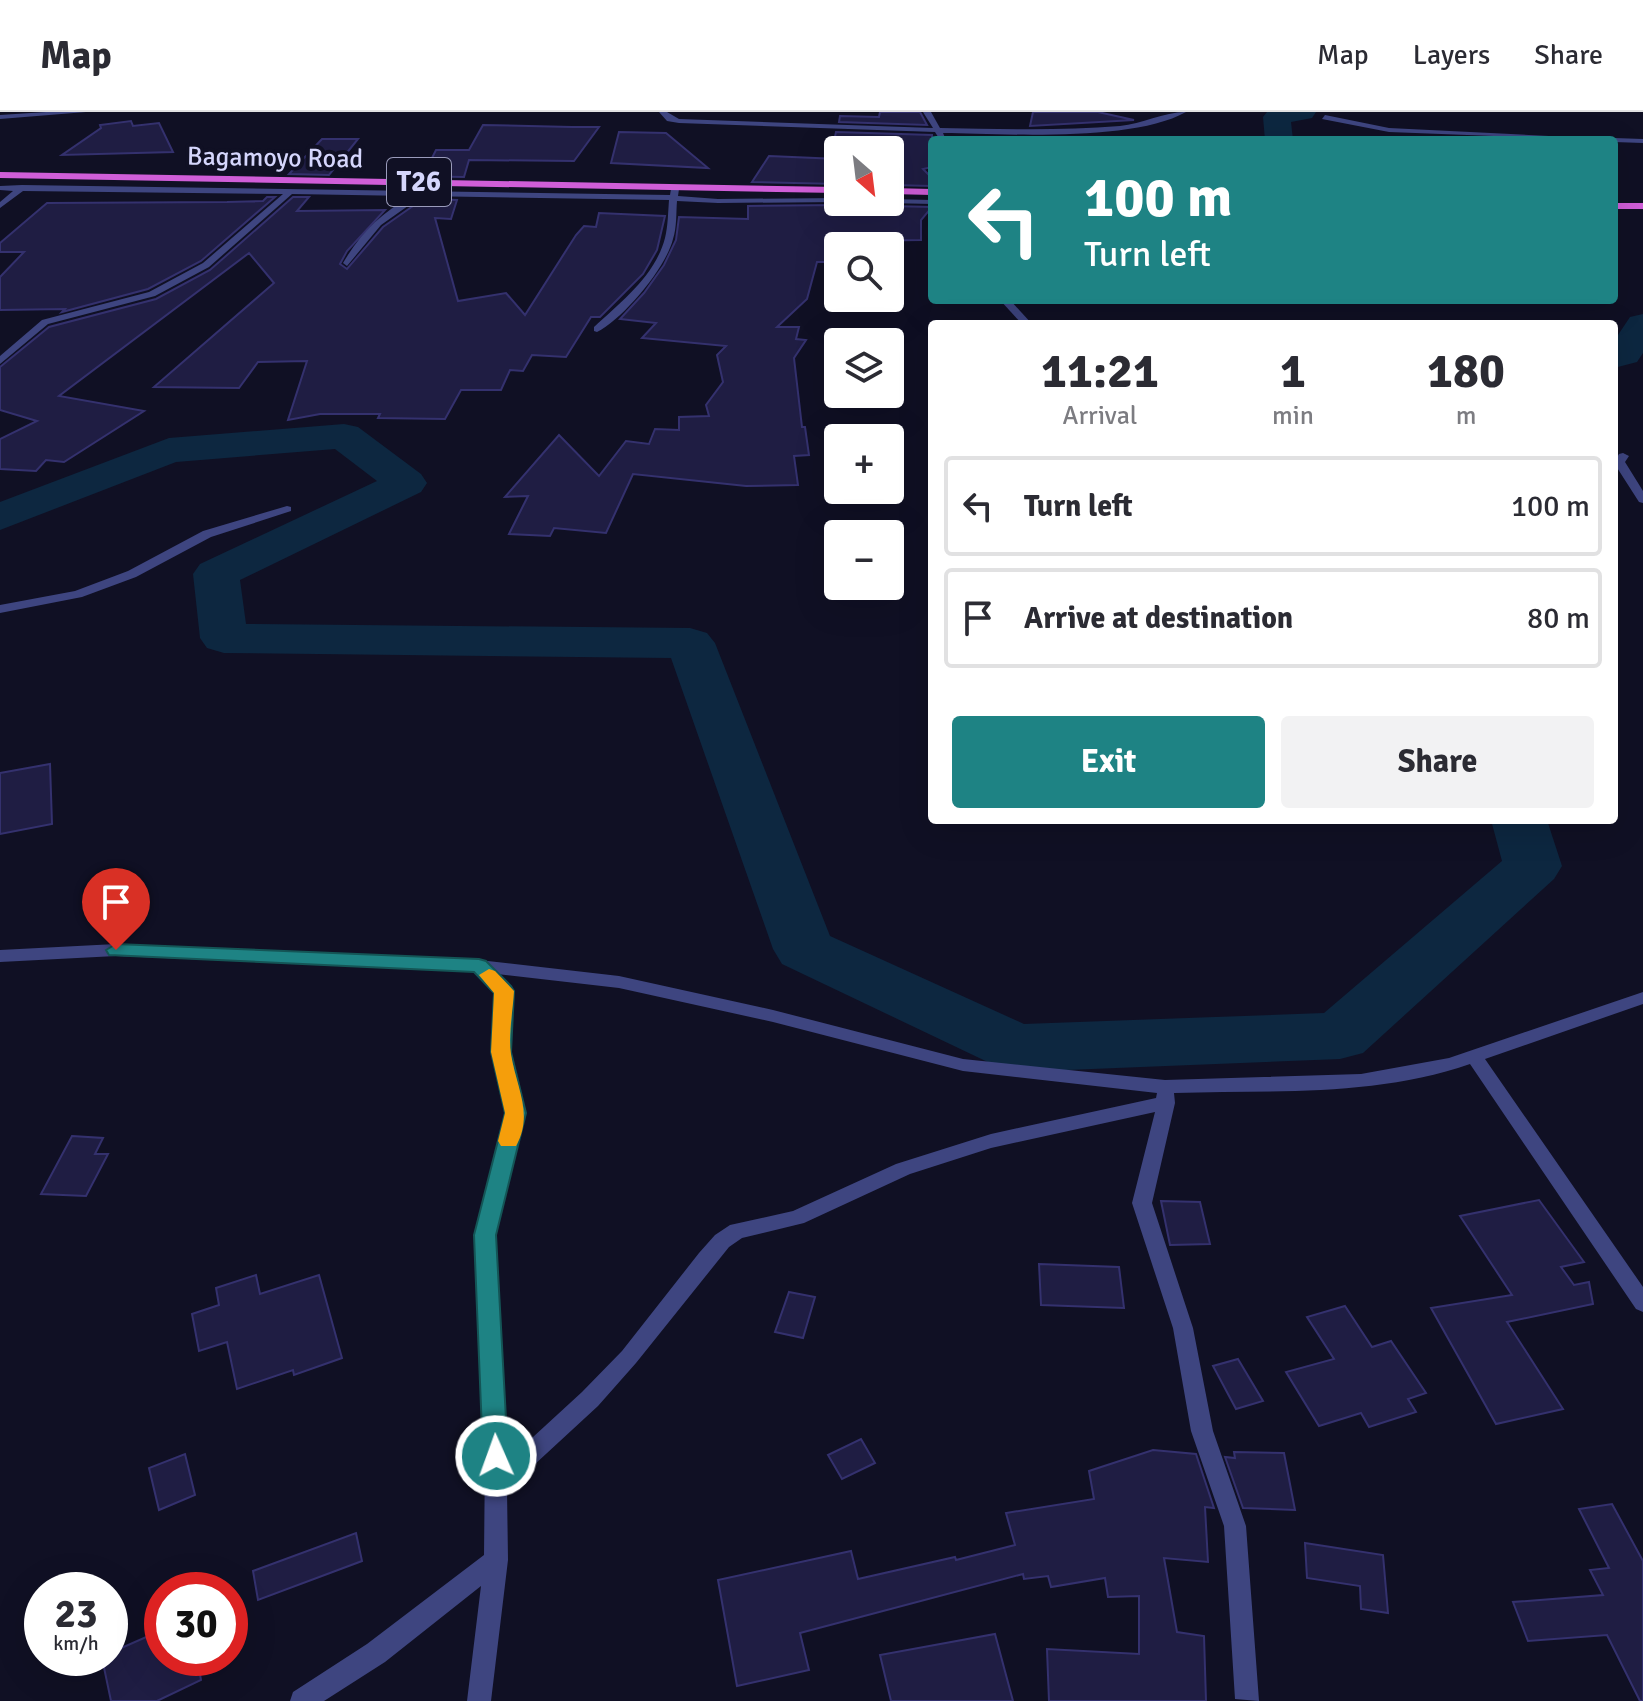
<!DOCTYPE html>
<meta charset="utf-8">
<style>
:root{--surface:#fff;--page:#f2f2f3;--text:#2b2b33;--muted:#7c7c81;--line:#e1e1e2;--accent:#1e8384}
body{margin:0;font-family:Signika,sans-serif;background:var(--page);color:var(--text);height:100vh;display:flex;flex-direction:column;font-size:30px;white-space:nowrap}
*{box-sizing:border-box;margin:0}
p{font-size:26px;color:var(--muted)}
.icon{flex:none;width:44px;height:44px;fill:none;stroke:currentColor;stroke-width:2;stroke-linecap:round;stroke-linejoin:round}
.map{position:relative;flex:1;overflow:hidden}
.side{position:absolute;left:928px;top:208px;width:690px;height:504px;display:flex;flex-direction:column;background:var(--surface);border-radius:8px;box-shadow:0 8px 32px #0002}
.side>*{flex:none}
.banner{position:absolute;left:928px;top:24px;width:690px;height:168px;border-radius:8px;box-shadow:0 8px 32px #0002;background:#1e8384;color:#fff;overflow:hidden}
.needle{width:52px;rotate:152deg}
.tools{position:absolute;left:824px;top:24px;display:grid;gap:16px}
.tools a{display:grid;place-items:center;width:80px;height:80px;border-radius:8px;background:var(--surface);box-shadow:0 8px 32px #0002;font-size:40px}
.speed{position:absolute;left:24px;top:1460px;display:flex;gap:16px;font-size:40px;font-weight:700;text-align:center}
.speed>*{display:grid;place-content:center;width:104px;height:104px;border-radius:50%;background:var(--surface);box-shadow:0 8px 32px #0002;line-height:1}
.speed small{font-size:20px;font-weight:400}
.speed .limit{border:12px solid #d22;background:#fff;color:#111}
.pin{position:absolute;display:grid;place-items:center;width:68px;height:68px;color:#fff;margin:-82px -34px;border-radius:50% 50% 50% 0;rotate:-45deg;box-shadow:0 0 8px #0007}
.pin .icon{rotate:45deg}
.me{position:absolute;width:88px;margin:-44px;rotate:358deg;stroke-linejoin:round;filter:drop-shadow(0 0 6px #0008)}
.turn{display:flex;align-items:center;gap:28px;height:168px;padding:0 24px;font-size:36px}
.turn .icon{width:104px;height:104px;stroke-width:2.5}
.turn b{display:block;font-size:56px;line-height:68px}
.eta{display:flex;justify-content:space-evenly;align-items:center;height:136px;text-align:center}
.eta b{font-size:48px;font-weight:800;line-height:56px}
.cta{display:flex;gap:16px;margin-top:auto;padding:16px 24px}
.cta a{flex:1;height:92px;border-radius:8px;background:var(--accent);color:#fff;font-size:32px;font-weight:800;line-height:92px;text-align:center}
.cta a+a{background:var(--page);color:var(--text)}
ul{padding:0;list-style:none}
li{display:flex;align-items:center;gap:24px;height:100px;margin:0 16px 12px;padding:0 8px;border:4px solid var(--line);border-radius:8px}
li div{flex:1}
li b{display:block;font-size:30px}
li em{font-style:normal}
header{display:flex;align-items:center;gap:48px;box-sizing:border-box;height:112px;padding:0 40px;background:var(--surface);border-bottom:2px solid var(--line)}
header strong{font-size:38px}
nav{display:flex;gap:44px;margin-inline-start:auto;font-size:28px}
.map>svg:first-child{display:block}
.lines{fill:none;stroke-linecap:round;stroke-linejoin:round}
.river{fill:#0d2740;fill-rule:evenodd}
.building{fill:#1f1d43;stroke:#34316e;stroke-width:2}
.minor{fill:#3e4580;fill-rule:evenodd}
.trunk{fill:#d05ed8;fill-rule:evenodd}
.route{fill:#1e8384;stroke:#145556;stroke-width:2}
.slow{fill:#f59e0b}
.labels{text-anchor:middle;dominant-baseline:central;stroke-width:8;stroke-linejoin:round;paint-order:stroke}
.far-street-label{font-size:26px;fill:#d5d6fc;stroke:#101024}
.shield{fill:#101024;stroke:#9a9bbb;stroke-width:2}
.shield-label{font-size:28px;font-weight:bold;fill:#d5d6fc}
</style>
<header>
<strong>Map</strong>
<nav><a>Map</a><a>Layers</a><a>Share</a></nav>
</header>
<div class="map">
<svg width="1643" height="1589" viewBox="0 0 1643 1589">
<rect width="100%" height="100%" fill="#101024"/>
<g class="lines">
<g class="river">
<path d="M1267 0H1316L1312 6 1291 10 1293 28H1265L1263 5Z"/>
<path d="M1643 202V241L1637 250 1614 256V229L1630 205Z"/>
<path d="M344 312 358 315 421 362 427 371 421 380 240 468 246 512 690 516 707 521 715 531 830 824 1024 912 1324 901 1502 749 1491 708H1547L1562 754 1554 767 1363 941 1340 947 1017 960 994 953 782 852 773 837 671 546 224 541 207 536 200 526 193 462 200 452 377 369 335 337 176 350 0 418V390L169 326Z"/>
</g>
</g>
<g class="building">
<path d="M880 0H920L927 13 839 10 840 4 879 5Z"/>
<path d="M1033 0H1098L1134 8 1030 14Z"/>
<path d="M131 9 133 14 159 11 173 40 62 43 101 16 100 13Z"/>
<path d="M483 13 572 15H599L574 49 469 48 464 65 411 64 423 46H432L436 38H469Z"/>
<path d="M619 20 666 21 708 56 611 51Z"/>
<path d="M836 20 932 23V55L923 57 932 66V74L890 73V38H832Z"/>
<path d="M322 27H358L329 63 289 62Z"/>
<path d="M769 44 838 47V72L752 70Z"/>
<path d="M267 85H275L201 149 148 177 62 200 65 197 0 198V165L24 140H0V131L47 91 227 90 263 89Z"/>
<path d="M293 85H309L297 99 385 98 347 139 340 152 347 157 383 115 423 87 457 88 451 107 435 106 458 189 506 181 525 203 576 123 584 114 596 115 599 101 665 104 657 138 643 162 600 205H591L566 245 532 243 523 259 510 258 501 278H461L445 307 378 306 380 302H320L288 308 307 249 258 250 239 276 154 275 274 171 249 141 59 284 144 299 64 350 46 348 36 359 0 357V327L37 309 0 298V255L49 215 156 187 210 158Z"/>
<path d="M838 93V97L890 99V94L932 95 921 108V128L850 129 849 134H838V150H817L807 187 777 215H799L796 227 806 228 794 246 802 315H805L809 343 794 344 798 373 746 374 633 362 606 421 554 416 550 424 509 422 528 384 505 385 559 323 599 364 626 329 649 332 655 317 679 318V305L709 304 706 293 723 270 717 243 726 234 642 226 656 211 620 207 644 181 664 153 676 128 679 105 748 107V94Z"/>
<path d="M50 652 52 712 0 722V661Z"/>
<path d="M72 1024 103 1026 95 1042H108L86 1084 41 1082Z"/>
<path d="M1539 1088 1584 1150 1561 1155 1574 1173 1589 1170 1593 1192 1507 1210 1563 1297 1496 1312 1431 1196 1512 1183 1460 1104Z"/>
<path d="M1161 1089 1200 1090 1210 1132 1170 1133Z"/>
<path d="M1039 1152 1119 1155 1124 1196 1041 1193Z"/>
<path d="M256 1163 260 1182 319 1163 342 1246 294 1263 293 1258 237 1277 227 1230 199 1239 192 1202 219 1193 216 1176Z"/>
<path d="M789 1180 815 1185 803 1226 775 1220Z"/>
<path d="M1345 1194 1372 1235 1391 1229 1426 1281 1408 1287 1416 1300 1369 1315 1361 1301 1319 1314 1286 1260 1334 1247 1307 1205Z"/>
<path d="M1238 1247 1263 1289 1236 1297 1213 1254Z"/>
<path d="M861 1327 875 1351 842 1367 828 1343Z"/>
<path d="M1153 1338 1196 1342 1214 1396 1205 1395 1208 1450 1164 1446 1177 1520 1204 1524 1206 1589H1049L1047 1537 1139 1542V1484L1108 1485 1105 1466 1051 1475 1048 1464 1024 1467 1023 1462 800 1521 809 1558 737 1574 718 1468 851 1439 858 1467 955 1445 956 1448 1015 1433 1006 1401 1094 1387 1089 1359Z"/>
<path d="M1234 1340 1284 1341 1295 1398 1243 1396 1225 1345 1235 1346Z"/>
<path d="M185 1342 195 1383 159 1398 149 1356Z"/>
<path d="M1612 1392 1643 1449V1589H1640L1607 1523 1528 1529 1513 1490 1603 1483 1590 1458 1609 1456 1579 1397Z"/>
<path d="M356 1421 362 1449 258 1488 253 1459Z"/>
<path d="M1305 1431 1383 1443 1388 1501 1361 1497 1360 1474 1307 1466Z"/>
<path d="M162 1518V1546H197L201 1568 157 1589H111L102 1546H110V1541Z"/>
<path d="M995 1522 1013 1589H891L880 1543Z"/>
</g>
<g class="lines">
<g class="minor">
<path d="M46 0H86L0 7V3Z"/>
<path d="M659 0H667L679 7 933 16 923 0H931L940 16C1000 17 1060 19 1120 14 1142 12 1163 0 1186 0 1133 30 1005 22 943 21L946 28H940L935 20 679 11 667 9Z"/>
<path d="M1325 3 1389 16 1589 26 1593 28 1389 20 1322 7Z"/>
<path d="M1614 26 1643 27V31L1614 30 1610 28Z"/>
<path d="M22 73 670 83 671 77 675 75 679 77 678 84 718 87 838 86 840 90 718 91 677 89C676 101 677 115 673 127 666 156 623 207 597 220L594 219V215C621 190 655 164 665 126 668 114 668 101 669 88L422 84 381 113 347 154 343 151C360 122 381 101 411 84L292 82 209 155 155 184 48 212 0 252V244L42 208 149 180 203 151 283 82 23 79 0 96V90L13 79 0 78V74Z"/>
<path d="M890 87 932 88V92L887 91Z"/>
<path d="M1000 188H1010L1032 212H1022Z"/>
<path d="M1623 341 1629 344 1625 350 1643 379V391L1639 390 1614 351 1619 342Z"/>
<path d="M287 394 291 395V399L211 425 136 465 82 485 0 501V493L75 479 128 459 203 419Z"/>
<path d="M116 832 479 848 619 864 773 898 963 947 1165 968 1361 962 1449 946 1643 880V892L1485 947 1643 1175V1200L1636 1197 1470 952C1376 985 1272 978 1174 981L1175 991 1152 1091 1193 1216 1213 1319 1246 1414 1259 1589 1235 1587 1224 1414 1191 1319 1173 1216 1132 1091 1155 1000 991 1036 910 1062 804 1111 742 1126 729 1135 636 1251 598 1294 507 1378 508 1448 491 1589H467L481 1474 385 1550 324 1589H290L293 1580 367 1532 484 1443 485 1344 475 1123 507 1001 492 940 495 881 475 859 116 844 0 850V838ZM497 862 619 876 773 910 963 959 1157 981 1156 986 991 1022 896 1052 793 1099 730 1113 715 1123 699 1141 622 1239 582 1280 507 1349 495 1123 525 1001 510 940 512 879Z"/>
</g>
<g class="trunk">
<path d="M0 60 838 75V81L0 66Z"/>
<path d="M890 76 932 77V83L890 82Z"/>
<rect x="1614" y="91" width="29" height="6"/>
</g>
</g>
<path class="route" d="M116 832 479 847 486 849 511 874 514 879 511 940 526 1001 496 1123 508 1344 505 1352 496 1356 487 1352 483 1344 474 1123 505 1001 491 940 494 881 474 860 109 843 106 838Z"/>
<path class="slow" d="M489 857 495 859 514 879C513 899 508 923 511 942 516 975 534 1002 516 1034H501L498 1029 505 1001 491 940 494 881 479 863Z"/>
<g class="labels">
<g class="far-street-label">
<text transform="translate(275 46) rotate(1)">Bagamoyo Road</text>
</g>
<rect class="shield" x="387" y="46" width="64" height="48" rx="6"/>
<g class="shield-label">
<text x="419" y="70">T26</text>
</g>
</g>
</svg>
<div class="tools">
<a><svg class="needle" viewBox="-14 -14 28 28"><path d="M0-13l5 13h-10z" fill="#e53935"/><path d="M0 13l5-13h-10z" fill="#7c7c81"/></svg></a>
<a><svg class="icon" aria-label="search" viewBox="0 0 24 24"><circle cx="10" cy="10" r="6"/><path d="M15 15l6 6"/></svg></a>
<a><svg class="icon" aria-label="layers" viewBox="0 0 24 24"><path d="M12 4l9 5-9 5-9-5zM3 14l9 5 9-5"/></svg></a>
<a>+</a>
<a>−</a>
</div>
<div class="speed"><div>23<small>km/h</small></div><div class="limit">30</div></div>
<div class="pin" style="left:116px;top:838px;background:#d93025"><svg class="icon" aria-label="arrive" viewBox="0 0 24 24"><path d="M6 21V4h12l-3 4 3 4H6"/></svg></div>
<svg class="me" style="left:496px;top:1344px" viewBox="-20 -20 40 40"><circle r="17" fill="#1e8384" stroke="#fff" stroke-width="3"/><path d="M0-11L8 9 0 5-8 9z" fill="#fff"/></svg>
<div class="banner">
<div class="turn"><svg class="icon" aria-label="left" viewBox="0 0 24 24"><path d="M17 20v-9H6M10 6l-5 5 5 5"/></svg><div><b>100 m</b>Turn left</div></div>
</div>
<section class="side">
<div class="eta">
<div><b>11:21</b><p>Arrival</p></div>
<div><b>1</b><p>min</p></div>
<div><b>180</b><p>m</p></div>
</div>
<ul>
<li><svg class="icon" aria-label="left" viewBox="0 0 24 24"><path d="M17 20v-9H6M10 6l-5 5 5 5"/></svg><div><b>Turn left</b></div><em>100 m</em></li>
<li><svg class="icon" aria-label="arrive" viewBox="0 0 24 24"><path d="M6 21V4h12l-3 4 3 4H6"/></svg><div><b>Arrive at destination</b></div><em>80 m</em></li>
</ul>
<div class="cta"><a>Exit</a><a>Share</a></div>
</section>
</div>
